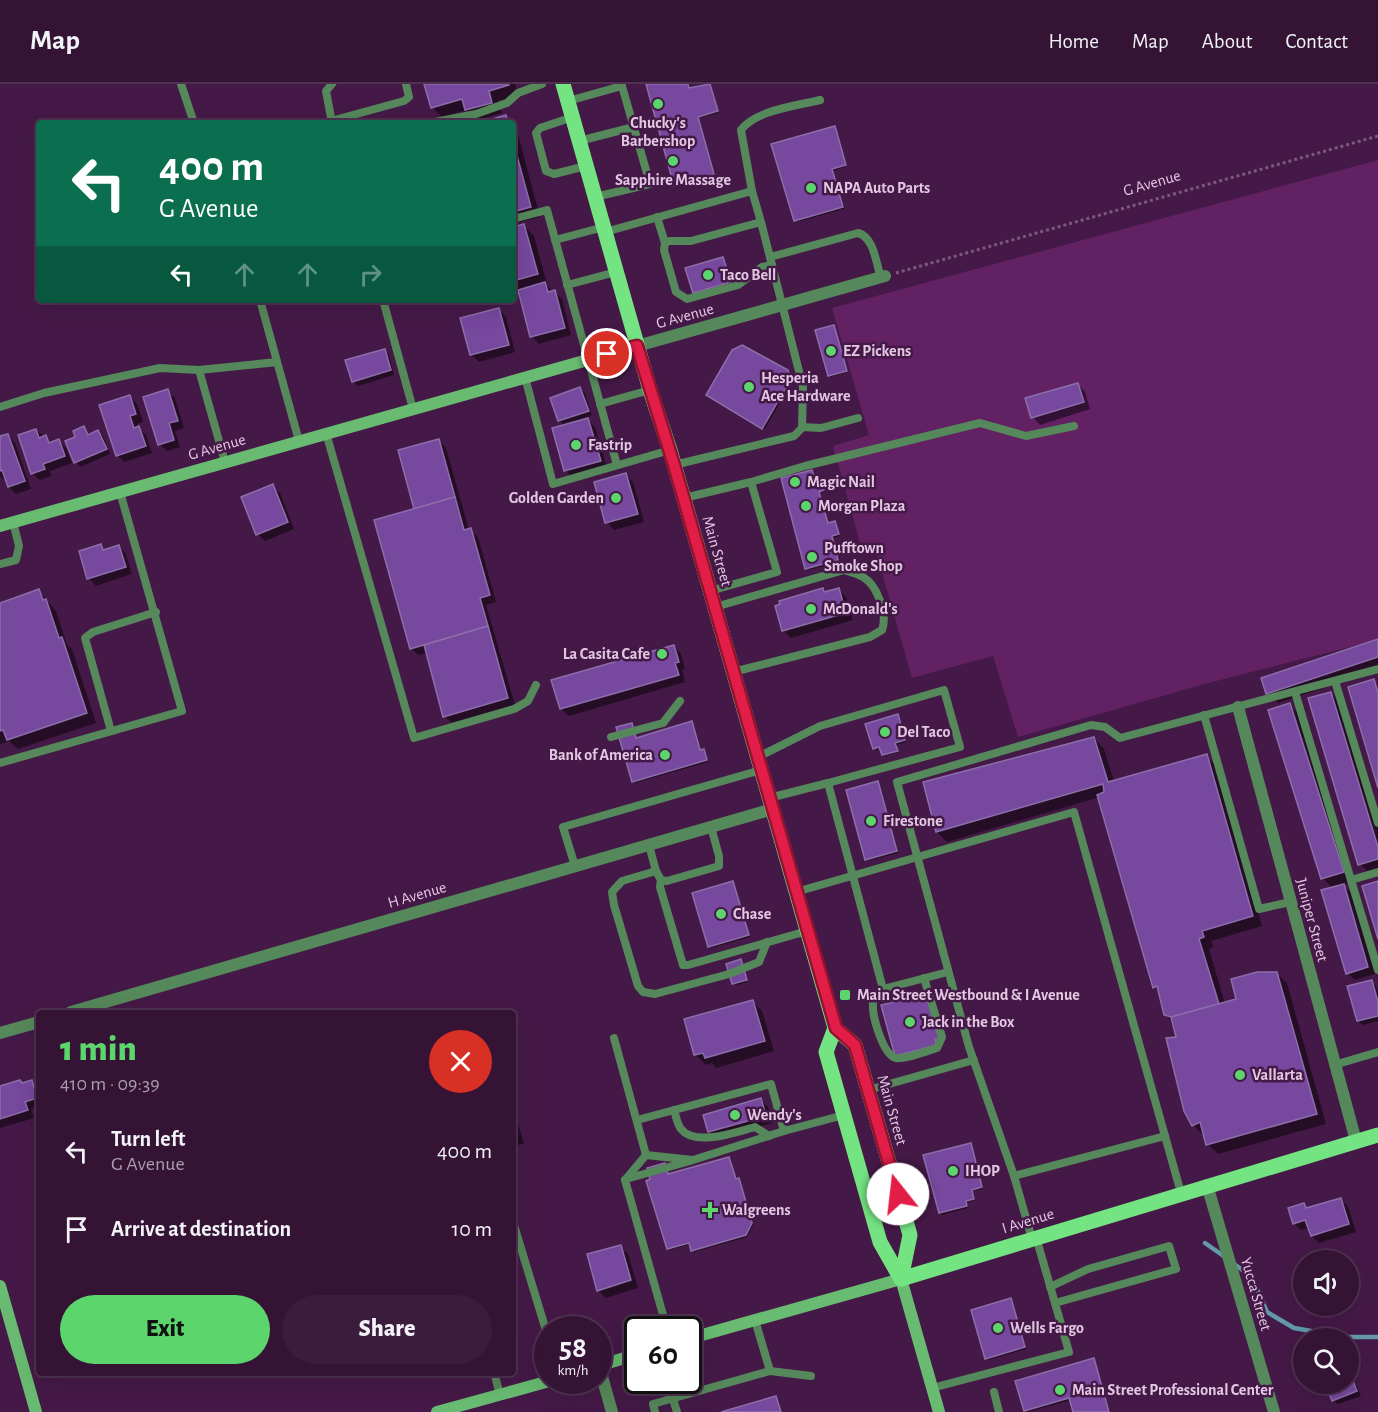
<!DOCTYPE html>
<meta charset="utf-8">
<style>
:root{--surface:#341335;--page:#3c1c3d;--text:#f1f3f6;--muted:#a99ead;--line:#4e3250;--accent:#5cd56d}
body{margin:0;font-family:"Alegreya Sans",sans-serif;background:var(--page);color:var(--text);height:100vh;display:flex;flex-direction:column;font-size:22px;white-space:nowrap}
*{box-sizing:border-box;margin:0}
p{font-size:20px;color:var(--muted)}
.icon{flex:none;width:33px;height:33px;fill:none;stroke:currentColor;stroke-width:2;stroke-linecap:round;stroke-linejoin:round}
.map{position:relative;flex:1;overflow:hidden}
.drawer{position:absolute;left:36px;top:926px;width:480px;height:366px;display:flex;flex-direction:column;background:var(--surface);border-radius:6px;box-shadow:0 6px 24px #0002,0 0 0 2px var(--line)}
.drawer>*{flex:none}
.guide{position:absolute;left:36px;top:36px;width:480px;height:183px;border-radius:6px;box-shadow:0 6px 24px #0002,0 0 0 2px var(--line);background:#0b6e4f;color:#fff;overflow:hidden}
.controls{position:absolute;left:1293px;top:1166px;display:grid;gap:12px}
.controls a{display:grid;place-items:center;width:66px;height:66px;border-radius:50%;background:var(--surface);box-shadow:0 6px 24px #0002,0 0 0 2px var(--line);font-size:30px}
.speed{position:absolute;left:534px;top:1232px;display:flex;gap:12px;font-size:30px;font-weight:700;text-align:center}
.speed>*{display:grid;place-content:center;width:78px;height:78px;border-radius:50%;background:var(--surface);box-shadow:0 6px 24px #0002,0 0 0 2px var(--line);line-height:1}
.speed small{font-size:15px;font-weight:400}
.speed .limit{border:3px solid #111;border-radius:9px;background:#fff;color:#111}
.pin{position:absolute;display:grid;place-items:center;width:51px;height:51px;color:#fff;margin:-26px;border:3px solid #fff;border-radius:50%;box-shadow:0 2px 6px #0007}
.me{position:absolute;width:66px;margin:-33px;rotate:344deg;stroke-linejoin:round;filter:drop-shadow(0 0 4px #0008)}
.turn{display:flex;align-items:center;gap:21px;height:126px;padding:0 24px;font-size:27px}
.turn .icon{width:78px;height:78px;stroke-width:2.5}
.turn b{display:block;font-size:42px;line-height:51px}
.lanes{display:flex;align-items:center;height:57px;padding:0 24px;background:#0003;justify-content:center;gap:30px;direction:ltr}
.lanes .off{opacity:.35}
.round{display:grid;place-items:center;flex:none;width:63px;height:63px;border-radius:32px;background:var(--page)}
.summary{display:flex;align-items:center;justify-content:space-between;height:102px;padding:0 24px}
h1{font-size:36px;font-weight:800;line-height:45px;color:var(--accent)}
.button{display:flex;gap:12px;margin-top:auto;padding:12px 24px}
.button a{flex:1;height:69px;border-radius:36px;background:var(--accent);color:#111;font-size:24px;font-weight:800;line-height:69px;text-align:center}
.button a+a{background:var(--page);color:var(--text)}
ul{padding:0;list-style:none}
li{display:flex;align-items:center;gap:18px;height:78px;padding:0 24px}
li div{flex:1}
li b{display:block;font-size:22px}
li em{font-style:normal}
header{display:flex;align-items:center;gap:36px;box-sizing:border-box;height:84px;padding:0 30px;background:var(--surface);border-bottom:2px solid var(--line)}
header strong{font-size:28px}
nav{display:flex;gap:33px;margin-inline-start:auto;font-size:21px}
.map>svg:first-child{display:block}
.green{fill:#612163}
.shadow{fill:#0007}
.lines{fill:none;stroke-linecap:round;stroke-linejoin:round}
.stream{stroke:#6399a9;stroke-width:4.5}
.building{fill:#76489e;stroke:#8c6eaa;stroke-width:1.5}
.path{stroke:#7d577e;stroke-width:3;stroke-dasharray:3 3;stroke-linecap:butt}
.lane{stroke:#55885a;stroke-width:8}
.street{stroke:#55885a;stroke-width:12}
.secondary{stroke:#68bb70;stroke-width:12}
.primary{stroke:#74e381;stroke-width:15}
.route-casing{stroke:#92132f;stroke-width:15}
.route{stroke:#e11d48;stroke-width:10}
.poi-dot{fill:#5cd56d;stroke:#451947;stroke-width:2}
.labels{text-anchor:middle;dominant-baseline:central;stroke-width:5;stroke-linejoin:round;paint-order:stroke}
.poi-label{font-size:16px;font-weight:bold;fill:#e2c7e2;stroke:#451947;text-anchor:start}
.street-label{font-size:16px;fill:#e2c7e2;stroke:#451947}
</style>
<header>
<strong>Map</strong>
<nav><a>Home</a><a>Map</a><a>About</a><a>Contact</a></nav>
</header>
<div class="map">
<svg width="1378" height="1328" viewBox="0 0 1378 1328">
<rect width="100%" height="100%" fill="#451947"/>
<path class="green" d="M1378 76V556L1212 598 1018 653 993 572 912 594 875 464 862 466 833 362 869 351 832 224Z"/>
<g class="shadow">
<path d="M425 0H515L518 11 498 17 502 29 477 36 467 26 442 33 432 23Z"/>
<path d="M648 0H689L690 5 709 0 711 2 719 29 699 34 715 92 677 103 675 101Z"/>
<path d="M513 41 516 43 540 133 513 140Z"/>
<path d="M835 44 847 82 833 87 844 125 797 138 795 136Z"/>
<path d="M524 142 534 152 547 200H545L562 215 571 251 539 260 532 252 520 207 513 209V145Z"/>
<path d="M723 175 731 200 696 210 694 208Z"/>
<path d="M499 226 506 233 515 268 479 278 471 270Z"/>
<path d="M834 243 848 288 831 293 829 291Z"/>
<path d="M384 267 389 271 394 291 358 302 353 297Z"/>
<path d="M789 290 792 298 765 345 710 313Z"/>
<path d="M1078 300 1085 308 1090 325 1040 341 1033 333Z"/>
<path d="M580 304 585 309 592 331 586 334 595 343 607 384 573 394 566 387 565 342 560 337 552 314Z"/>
<path d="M167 307 175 314 184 344 175 347 180 363 167 367 159 360Z"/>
<path d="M130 312 137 320 143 338 137 340 138 344 146 351 152 369 124 378 117 371Z"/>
<path d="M83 344 89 352 98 348 103 352 110 370 80 383 76 378 77 353Z"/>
<path d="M36 346 52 359 59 357 66 364 72 379 50 387 51 392 40 396 32 389Z"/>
<path d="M8 351 15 359 31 405 16 410 9 403 6 394 3 395 0 392V354Z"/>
<path d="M438 356 446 364 469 446 478 453 496 518 486 521 515 621 452 639 444 632 427 569 418 571 411 564 416 426Z"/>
<path d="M812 388 817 400 821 399 823 401 825 408 820 409 829 441 835 439 837 441 840 452 833 454 839 478 809 486 782 396Z"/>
<path d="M626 391 633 398 644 438 614 446 607 438Z"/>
<path d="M272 402 280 409 294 445 265 457 257 450Z"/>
<path d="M101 462 105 466 119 462 126 470 132 490 96 502 89 494Z"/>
<path d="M823 505 826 509 838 505 846 513 853 536 791 554 784 547 777 523Z"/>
<path d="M39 507 56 527 67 561 72 565 96 639 18 665 9 657 0 660V520Z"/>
<path d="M1378 556V586L1278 619 1268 609Z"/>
<path d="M674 562 681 570 685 585 682 586 685 598 569 632 561 625Z"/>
<path d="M1331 609 1341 619 1378 743V787L1370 790 1360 780Z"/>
<path d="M1290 621 1300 631 1353 798 1343 801 1351 809 1375 890 1355 896 1347 889 1333 804 1322 794Z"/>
<path d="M897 632 906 658 896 661 899 668 885 672 882 664 876 666 874 664Z"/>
<path d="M692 639 701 667 705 669 708 678 635 699 633 697 631 640 637 655Z"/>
<path d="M1094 654 1104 665 1114 697 1206 672 1216 682 1262 842 1211 857 1213 863 1209 865 1225 920 1238 916 1276 889 1287 899 1326 1040 1218 1070 1208 1060 1205 1050 1203 1051 1193 1041 1174 939 1165 930 1160 909 1154 903 1100 713 947 758 937 748Z"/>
<path d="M878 699 898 769 868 777 866 775Z"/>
<path d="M733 799 750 853 711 864 709 862Z"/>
<path d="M741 877 748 898 736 901 734 899Z"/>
<path d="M1372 897 1376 902 1378 908V937L1363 941 1358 937Z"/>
<path d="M752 917 762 927 774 967 716 984 712 979 706 981 696 971Z"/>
<path d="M31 998 39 1006V1023L31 1025 34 1034 0 1044V1003Z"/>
<path d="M761 1016 768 1023 773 1039 716 1055 709 1047Z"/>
<path d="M513 1024 524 1059 513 1063Z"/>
<path d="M970 1061 983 1105 973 1107 975 1116 967 1119 968 1124 942 1131 940 1129Z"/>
<path d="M729 1075 736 1096 740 1098 753 1141 747 1153 694 1168 691 1160 670 1166 669 1164 666 1083 669 1092Z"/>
<path d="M1341 1115 1348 1123 1356 1148 1319 1159 1312 1152 1310 1144 1301 1146 1294 1139 1304 1121 1308 1125Z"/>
<path d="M620 1162 628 1170 638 1204 606 1214 598 1206Z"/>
<path d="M1011 1216 1026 1265 988 1276 986 1274Z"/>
<path d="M1093 1276 1110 1328H1075L1071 1316 1028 1328 1026 1326Z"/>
<path d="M1348 1282 1361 1312 1338 1320 1333 1316 1327 1299H1348Z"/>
</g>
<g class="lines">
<g class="stream">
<path d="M1205 1159 1225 1173"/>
<path d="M1234 1180 1251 1192 1267 1228 1294 1244 1345 1253H1378"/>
</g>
</g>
<g class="building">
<path d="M424 0H508L509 1 489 7 492 19 465 26 462 15 431 24Z"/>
<path d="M646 0H688L689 4 710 0 718 27 698 33 714 90 674 102Z"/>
<path d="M506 31 508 39H478Z"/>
<path d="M835 42 846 81 832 85 843 123 794 137 771 60Z"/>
<path d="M513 57 531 123 513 128Z"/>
<path d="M524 140 538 190 513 197V143Z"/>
<path d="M723 173 731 198 693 209 685 184Z"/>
<path d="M545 198 548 208 555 206 565 244 530 253 518 206Z"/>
<path d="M499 224 509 261 470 271 460 234Z"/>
<path d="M834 241 847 287 828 292 815 246Z"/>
<path d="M742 261 788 286 791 295 762 345 706 311 732 266Z"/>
<path d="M385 265 391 286 352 298 345 276Z"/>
<path d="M1078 299 1084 318 1031 334 1025 314Z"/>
<path d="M580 303 589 327 558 337 550 314Z"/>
<path d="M168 305 178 337 169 339 174 356 158 361 143 313Z"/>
<path d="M130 311 136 330 130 332 134 344 139 342 146 362 116 372 99 321Z"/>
<path d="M588 334 601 377 564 387 552 344Z"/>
<path d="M84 342 88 351 98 346 107 365 74 379 65 357 75 353 73 347Z"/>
<path d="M36 345 39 354 46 351 49 359 59 355 65 372 43 380 45 385 31 390 18 351Z"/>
<path d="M8 350 25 397 8 403 2 386 0 387V352Z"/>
<path d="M439 355 455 413 414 425 398 366Z"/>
<path d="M812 386 816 399 822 398 824 406 819 408 828 439 835 437 839 450 832 452 838 476 805 485 781 394Z"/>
<path d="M626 389 638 430 605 439 594 398Z"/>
<path d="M273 400 288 438 256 451 241 413Z"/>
<path d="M455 413 464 446 471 444 490 511 480 514 488 542 410 565 374 436Z"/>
<path d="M101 460 103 466 119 461 126 483 87 495 79 467Z"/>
<path d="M823 504 824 508 839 504 846 529 782 547 775 522 780 520 779 517Z"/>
<path d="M39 505 43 516 46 515 59 554 62 553 87 629 7 656 3 646 0 647V519Z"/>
<path d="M488 542 508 614 443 633 424 561Z"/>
<path d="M1378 555V573L1266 610 1261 594Z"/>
<path d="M674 561 679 578 675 579 679 591 560 625 551 596Z"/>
<path d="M1374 595 1378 609V704L1348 603Z"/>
<path d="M1331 608 1378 763V775L1358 781 1308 614Z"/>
<path d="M1290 619 1344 788 1321 795 1268 626Z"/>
<path d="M898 630 905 656 895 659 898 667 882 671 879 663 873 665 865 640Z"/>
<path d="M692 637 700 666 704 665 707 676 632 698 616 643 632 639 636 654Z"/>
<path d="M1094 653 1108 698 1207 670 1253 832 1202 847 1204 853 1199 855 1219 920 1171 933 1164 931 1157 902 1153 904 1097 711 1104 708 1103 700 936 748 923 698Z"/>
<path d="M878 697 897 767 865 776 846 706Z"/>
<path d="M733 797 749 851 708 863 692 809Z"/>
<path d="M1378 797V855L1362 802Z"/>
<path d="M1344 800 1368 883 1346 890 1321 806Z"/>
<path d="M741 875 747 896 732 900 726 880Z"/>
<path d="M1257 888H1277L1317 1030 1206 1061 1200 1038 1192 1042 1184 1027 1166 954 1176 953 1171 933 1236 915 1231 895Z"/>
<path d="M1372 896 1378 918V932L1357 937 1347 902Z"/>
<path d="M927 906 940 954 935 955 937 961 895 972 881 921 898 917 897 914Z"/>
<path d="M753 916 765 957 705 974 703 969 694 971 684 935Z"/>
<path d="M20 996 22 999 32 996 37 1014 25 1018 28 1026 0 1035V1002Z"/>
<path d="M761 1014 766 1032 708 1048 703 1031Z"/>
<path d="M971 1059 982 1103 972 1106 974 1115 966 1117 967 1122 939 1129 923 1071Z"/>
<path d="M729 1073 736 1095 739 1094 752 1139 746 1151 691 1167 689 1159 667 1165 646 1097 650 1095 647 1084 665 1079 668 1090Z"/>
<path d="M1341 1114 1349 1140 1311 1152 1305 1136 1293 1140 1288 1124 1304 1119 1306 1124Z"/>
<path d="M621 1161 631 1196 597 1207 587 1170Z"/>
<path d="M1011 1214 1025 1263 985 1275 971 1226Z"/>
<path d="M1094 1274 1109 1328H1073L1069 1314 1024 1327 1015 1297Z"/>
<path d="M1348 1284 1357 1307 1332 1317 1325 1299H1348Z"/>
<path d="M776 1312 781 1328H721Z"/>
</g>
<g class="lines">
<path class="path" d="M896 189 1378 52"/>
<g class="lane">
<path d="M181 0 194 39"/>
<path d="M332 0 326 7 332 39"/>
<path d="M568 17 622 2 621 0"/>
<path d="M573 33 540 44 536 49 546 87 554 90 586 82"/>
<path d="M331 37 404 17 409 13 406 0"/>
<path d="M430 39 476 30 507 19 518 9 542 0"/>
<path d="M579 57 634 43"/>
<path d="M752 107 741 46C756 26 796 22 820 16"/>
<path d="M595 113 650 100 622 2"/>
<path d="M657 133 665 159"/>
<path d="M513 135 547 126 617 381"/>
<path d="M605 148 752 107 761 138 691 157H669L665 159 664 166 676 208 687 215 738 201 762 183 772 181 761 138"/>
<path d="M555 156 604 143"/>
<path d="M770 173 858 149C874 153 876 179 881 194"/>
<path d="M567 201 616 188"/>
<path d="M260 216 299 357"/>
<path d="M383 216 413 325"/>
<path d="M199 286 277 278"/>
<path d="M525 293 553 400 670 366"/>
<path d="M600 320 650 306"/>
<path d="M0 323 44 309 160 284 199 286 225 378"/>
<path d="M802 343 821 344 858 334"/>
<path d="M326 349 414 654 514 625 528 617 536 601"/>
<path d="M674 381 794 352 802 344 803 303 772 181"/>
<path d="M751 398 805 382 980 339 1026 352 1074 342"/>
<path d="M684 414 751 398 777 488 710 507"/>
<path d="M0 480 16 476 19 462 13 438"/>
<path d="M715 523 844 486C850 488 857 489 863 493 877 501 888 530 882 546L870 553 733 588"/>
<path d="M1335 597 1378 739"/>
<path d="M1295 608 1351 796 1378 788"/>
<path d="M1204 631 1259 825 1290 818"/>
<path d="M111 647 85 554 93 548 156 528"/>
<path d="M611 653 663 639 680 617"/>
<path d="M758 673 820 642 944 606 960 663 828 699"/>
<path d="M0 679 182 627 120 408"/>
<path d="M769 714 828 699 883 905 948 888"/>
<path d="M649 761 656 787 661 796 667 797 719 782V772L711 743"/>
<path d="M575 782 563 743 761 686"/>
<path d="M656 787 622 797 612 808 614 821 638 902 643 908 655 910 729 890 759 878 767 858"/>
<path d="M661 796 660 803 683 881H688L807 847"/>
<path d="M1351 796 1378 886"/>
<path d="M796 808 1074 728 1181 1109"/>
<path d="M883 905C879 909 873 913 873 920 872 932 883 971 896 974 905 976 927 967 937 964L942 953 924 894"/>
<path d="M614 954 646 1071"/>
<path d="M1334 981 1378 968"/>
<path d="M868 1006 974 976"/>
<path d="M674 1026C676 1032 677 1040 681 1045 695 1063 736 1048 755 1043L769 1052"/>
<path d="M637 1036 771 1000 784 1047"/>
<path d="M1014 1092 969 963 897 698 1091 641 1105 643 1120 654 1378 585"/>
<path d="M626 1095 690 1077"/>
<path d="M625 1096 646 1071 693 1076 784 1047 844 1031"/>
<path d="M625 1096 667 1245"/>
<path d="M513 1138 548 1253"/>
<path d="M1032 1155 1014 1092 1165 1052"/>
<path d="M1050 1203 1088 1185 1169 1162 1176 1185 1055 1219"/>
<path d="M755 1236 770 1287"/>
<path d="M494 1288 500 1311"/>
<path d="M932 1304 1069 1268 1036 1153"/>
<path d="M994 1308 999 1328"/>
<path d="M673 1315 677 1328"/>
<path d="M655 1328 653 1320 770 1287 811 1292"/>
</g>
<g class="street">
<path d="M637 262 885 192"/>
<path d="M1238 623 1356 1057"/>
<path d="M71 928 773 725"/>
<path d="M0 949 39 938"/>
<path d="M1207 1101 1274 1328"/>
<path d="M599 1282 612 1328"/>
</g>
<g class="secondary">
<path d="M0 442 637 262"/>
<path d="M0 1202 36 1328"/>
<path d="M688 1255 901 1195 939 1328"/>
<path d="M598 1282 638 1270"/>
<path d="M437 1328 553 1296"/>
</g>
<g class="primary">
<path d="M563 0 650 306 670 366 835 944 855 961 910 1151 901 1195"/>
<path d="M835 944 826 968 880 1158 901 1195"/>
<path d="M901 1195 1378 1051"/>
</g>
</g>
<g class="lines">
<defs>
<path id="route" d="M607 270 637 262 674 381 836 944 855 961 898 1110"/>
</defs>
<use href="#route" class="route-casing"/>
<use href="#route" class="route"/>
</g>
<g class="poi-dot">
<circle cx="658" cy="20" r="6"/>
<circle cx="673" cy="77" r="6"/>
<circle cx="811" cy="104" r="6"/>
<circle cx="708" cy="191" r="6"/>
<circle cx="831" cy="267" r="6"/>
<circle cx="749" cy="303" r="6"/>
<circle cx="576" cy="361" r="6"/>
<circle cx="795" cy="398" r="6"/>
<circle cx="616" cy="414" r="6"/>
<circle cx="806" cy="422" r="6"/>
<circle cx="812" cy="473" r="6"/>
<circle cx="811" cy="525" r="6"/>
<circle cx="662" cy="570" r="6"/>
<circle cx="885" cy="648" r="6"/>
<circle cx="665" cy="671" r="6"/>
<circle cx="871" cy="737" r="6"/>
<circle cx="721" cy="830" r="6"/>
<rect x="839" y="905" width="12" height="12" rx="3"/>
<circle cx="910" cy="938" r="6"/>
<circle cx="1240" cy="991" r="6"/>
<circle cx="735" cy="1031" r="6"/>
<circle cx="953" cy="1087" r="6"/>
<path d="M707 1117h6v6h6v6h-6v6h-6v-6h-6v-6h6z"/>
<circle cx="998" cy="1244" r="6"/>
<circle cx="1060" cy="1306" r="6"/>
</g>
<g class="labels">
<g class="poi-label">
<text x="658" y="39" text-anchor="middle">Chucky's<tspan x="658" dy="18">Barbershop</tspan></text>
<text x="673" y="96" text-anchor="middle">Sapphire Massage</text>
<text x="823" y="104">NAPA Auto Parts</text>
<text x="720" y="191">Taco Bell</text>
<text x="843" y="267">EZ Pickens</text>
<text x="761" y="294">Hesperia<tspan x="761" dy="18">Ace Hardware</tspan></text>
<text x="588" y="361">Fastrip</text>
<text x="807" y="398">Magic Nail</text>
<text x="604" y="414" text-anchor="end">Golden Garden</text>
<text x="818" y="422">Morgan Plaza</text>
<text x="824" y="464">Pufftown<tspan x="824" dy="18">Smoke Shop</tspan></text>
<text x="823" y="525">McDonald's</text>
<text x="650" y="570" text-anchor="end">La Casita Cafe</text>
<text x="897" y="648">Del Taco</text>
<text x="653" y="671" text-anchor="end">Bank of America</text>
<text x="883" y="737">Firestone</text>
<text x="733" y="830">Chase</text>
<text x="857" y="911">Main Street Westbound &amp; I Avenue</text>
<text x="922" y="938">Jack in the Box</text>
<text x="1252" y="991">Vallarta</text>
<text x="747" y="1031">Wendy's</text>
<text x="965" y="1087">IHOP</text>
<text x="722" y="1126">Walgreens</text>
<text x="1010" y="1244">Wells Fargo</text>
<text x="1072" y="1306">Main Street Professional Center</text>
</g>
<g class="street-label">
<text transform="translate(1152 99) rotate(-16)">G Avenue</text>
<text transform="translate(685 232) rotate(-15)">G Avenue</text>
<text transform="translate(217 363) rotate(-16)">G Avenue</text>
<text transform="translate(717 467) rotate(74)">Main Street</text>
<text transform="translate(417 811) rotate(-16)">H Avenue</text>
<text transform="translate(1312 836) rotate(75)">Juniper Street</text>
<text transform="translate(892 1026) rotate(74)">Main Street</text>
<text transform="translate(1028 1137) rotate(-17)">I Avenue</text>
<text transform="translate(1256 1210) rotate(74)">Yucca Street</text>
</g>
</g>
</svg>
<div class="controls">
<a><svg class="icon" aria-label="sound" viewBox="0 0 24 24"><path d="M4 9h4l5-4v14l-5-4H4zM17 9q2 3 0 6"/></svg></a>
<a><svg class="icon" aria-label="search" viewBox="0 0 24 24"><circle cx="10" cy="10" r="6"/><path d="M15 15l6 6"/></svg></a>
</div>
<div class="speed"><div>58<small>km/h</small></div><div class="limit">60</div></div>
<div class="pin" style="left:607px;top:270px;background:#d93025"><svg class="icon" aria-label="arrive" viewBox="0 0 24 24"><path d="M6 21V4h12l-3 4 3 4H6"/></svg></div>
<svg class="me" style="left:898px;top:1110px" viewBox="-20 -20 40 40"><circle r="19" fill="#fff"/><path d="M0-13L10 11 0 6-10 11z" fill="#e11d48"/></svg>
<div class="guide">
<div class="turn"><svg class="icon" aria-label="left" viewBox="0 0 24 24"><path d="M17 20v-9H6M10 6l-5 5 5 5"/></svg><div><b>400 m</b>G Avenue</div></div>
<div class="lanes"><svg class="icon" aria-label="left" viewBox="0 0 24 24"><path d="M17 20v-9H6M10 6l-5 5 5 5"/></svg><svg class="icon off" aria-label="ahead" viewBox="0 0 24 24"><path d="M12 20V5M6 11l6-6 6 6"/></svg><svg class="icon off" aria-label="ahead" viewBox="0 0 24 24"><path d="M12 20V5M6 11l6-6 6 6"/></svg><svg class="icon off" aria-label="right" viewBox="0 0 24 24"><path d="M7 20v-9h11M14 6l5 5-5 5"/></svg></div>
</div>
<section class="drawer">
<div class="summary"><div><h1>1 min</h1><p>410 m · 09:39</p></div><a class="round" style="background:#d93025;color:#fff"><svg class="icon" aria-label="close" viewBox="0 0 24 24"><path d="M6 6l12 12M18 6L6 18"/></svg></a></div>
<ul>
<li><svg class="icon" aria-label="left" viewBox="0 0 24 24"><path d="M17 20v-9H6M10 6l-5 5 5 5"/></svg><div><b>Turn left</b><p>G Avenue</p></div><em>400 m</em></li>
<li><svg class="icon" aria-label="arrive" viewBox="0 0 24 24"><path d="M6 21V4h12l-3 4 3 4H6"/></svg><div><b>Arrive at destination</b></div><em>10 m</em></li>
</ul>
<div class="button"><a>Exit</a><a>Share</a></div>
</section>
</div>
